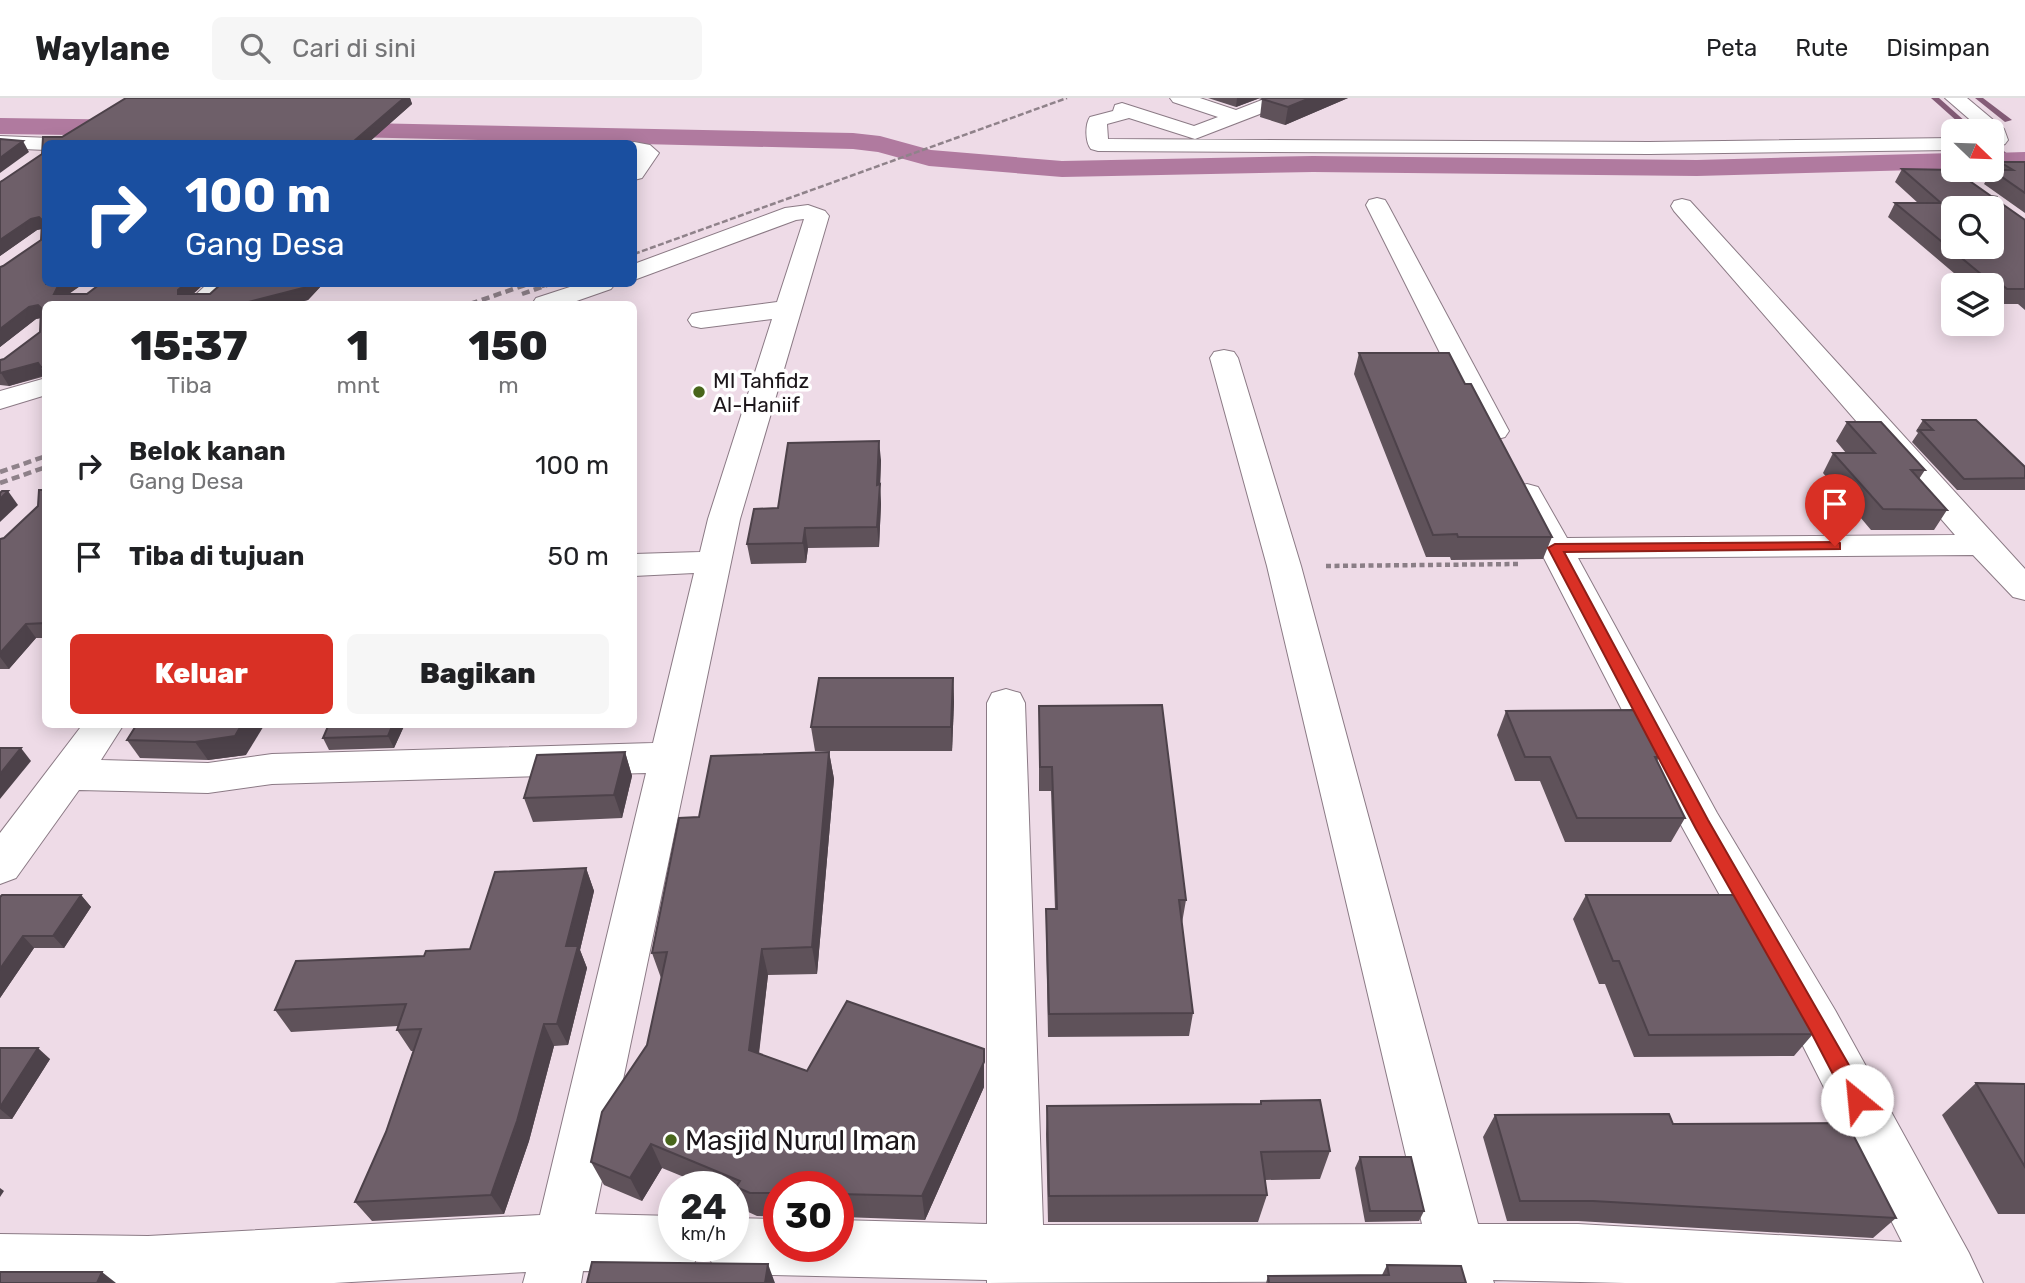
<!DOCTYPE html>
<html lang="id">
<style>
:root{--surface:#fff;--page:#f6f6f6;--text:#202124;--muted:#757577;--line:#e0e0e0;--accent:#d93025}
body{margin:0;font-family:Rubik,sans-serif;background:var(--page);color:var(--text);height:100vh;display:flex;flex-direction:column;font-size:26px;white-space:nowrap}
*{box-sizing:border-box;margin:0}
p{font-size:23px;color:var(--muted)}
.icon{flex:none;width:38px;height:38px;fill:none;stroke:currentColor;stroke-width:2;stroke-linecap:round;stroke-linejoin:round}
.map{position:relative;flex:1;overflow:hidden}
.details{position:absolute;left:42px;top:203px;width:595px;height:427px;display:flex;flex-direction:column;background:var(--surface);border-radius:10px;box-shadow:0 4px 18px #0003}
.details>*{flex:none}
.hud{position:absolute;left:42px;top:42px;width:595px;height:147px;border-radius:10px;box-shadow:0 4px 18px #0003;background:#1a4fa0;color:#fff;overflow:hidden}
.needle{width:46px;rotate:113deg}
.tools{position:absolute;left:1941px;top:21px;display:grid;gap:14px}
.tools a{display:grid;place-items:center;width:63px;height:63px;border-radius:10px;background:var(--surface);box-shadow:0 4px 18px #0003;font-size:35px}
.speed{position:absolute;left:658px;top:1073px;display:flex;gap:14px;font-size:35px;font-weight:700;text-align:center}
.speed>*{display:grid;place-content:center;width:91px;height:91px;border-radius:50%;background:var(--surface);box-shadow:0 4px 18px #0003;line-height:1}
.speed small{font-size:18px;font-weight:400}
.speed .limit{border:10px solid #d22;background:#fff;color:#111}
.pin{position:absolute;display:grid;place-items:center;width:60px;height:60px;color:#fff;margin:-72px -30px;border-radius:50% 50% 50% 0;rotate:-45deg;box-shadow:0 0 7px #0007}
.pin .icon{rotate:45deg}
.me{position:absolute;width:77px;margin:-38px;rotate:332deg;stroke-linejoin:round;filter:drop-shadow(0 0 5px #0008)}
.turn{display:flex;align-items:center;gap:24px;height:147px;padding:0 28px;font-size:32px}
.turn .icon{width:91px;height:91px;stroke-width:2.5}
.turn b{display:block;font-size:49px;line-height:60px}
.eta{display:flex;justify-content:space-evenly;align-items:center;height:119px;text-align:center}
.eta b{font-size:42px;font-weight:800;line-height:49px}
.cta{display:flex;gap:14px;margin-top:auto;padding:14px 28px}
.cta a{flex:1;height:80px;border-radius:10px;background:var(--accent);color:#fff;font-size:28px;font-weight:800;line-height:80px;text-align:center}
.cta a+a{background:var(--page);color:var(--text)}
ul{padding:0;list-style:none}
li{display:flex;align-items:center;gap:21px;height:91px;padding:0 28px}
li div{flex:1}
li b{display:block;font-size:26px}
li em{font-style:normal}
header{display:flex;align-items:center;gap:42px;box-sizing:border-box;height:98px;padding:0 35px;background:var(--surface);border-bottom:2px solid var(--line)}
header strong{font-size:33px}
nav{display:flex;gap:38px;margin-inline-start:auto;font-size:24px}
.search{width:490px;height:63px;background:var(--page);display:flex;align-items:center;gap:18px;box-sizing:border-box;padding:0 24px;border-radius:10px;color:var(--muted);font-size:26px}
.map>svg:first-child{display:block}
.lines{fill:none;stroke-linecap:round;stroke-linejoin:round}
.stream{fill:#845c77;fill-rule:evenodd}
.canal{fill:#b07a9f;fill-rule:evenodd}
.minor-casing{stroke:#8b7a85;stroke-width:2}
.path{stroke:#8a7e86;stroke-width:4.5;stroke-dasharray:5 3.5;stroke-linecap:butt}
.minor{fill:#fff;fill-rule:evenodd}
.rail-far1{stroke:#8f828a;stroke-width:2.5;stroke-dasharray:6 2.5;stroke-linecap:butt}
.rail{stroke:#8f828a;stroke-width:4.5;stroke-dasharray:8 4.5;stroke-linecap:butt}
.wall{fill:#5f525a}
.shaded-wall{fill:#4d424a}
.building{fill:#6e5f69;stroke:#4d424a;stroke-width:2;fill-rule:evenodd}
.route{fill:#d93025;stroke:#8d1f18;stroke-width:2}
.poi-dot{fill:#48661b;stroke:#fff;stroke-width:2.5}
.labels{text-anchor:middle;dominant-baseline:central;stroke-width:7;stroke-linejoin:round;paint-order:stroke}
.far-poi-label{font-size:21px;fill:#1c161a;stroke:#fff;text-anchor:start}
.near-poi-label{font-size:28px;fill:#1c161a;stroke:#fff;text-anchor:start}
</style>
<header>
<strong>Waylane</strong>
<div class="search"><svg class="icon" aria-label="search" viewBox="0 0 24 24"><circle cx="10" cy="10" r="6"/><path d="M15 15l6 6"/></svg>Cari di sini</div>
<nav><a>Peta</a><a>Rute</a><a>Disimpan</a></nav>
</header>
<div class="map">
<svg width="2025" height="1185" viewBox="0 0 2025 1185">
<rect width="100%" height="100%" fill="#eedbe7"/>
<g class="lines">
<g class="stream">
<path d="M1931 0H1939L1976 33H1968Z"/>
<path d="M1975 0H1983L2012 22 2005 24Z"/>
<path d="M1993 49H1999L2016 63 2009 65 1993 53Z"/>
</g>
<g class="canal">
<path d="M0 20 145 22 154 25 158 30 154 35 145 38 0 36Z"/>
<path d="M316 24 853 35 880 38 931 52 1062 63 1313 58 1697 62 1953 55V71L1697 78 1313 74 1062 79 929 68 878 54 853 51 307 38 303 32 307 26Z"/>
<path d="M2025 54V70L1992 71V55Z"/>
</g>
<defs>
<g id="minor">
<path d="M1170 0H1200L1236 12 1267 0H1294L1291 4 1195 41 1129 20 1107 26 1108 41 1649 44 1953 40V52L1649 56 1098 53 1091 51C1085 44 1085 26 1090 19L1113 13 1115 7 1122 5 1194 28 1218 19 1173 4Z"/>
<path d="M1945 0H1967L2004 31 2008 42 2005 46 1992 51V33H1983Z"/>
<path d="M0 38 50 40 60 46H46V52L0 50Z"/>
<path d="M634 44 650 47 659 55 642 80 634 82V60L636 57 634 56V46H627Z"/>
<path d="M1377 100 1385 102 1388 107 1509 333 1505 339 1494 342 1483 339 1479 333 1366 107 1369 102Z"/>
<path d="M1682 101 1690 103 2025 471V502L2013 499 1973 457 1578 460 1717 715 1835 912 1969 1155 1983 1185H1625L1493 1182 1494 1185H1436V1183L987 1185V1182L733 1176 713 1168 705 1148H733V1120L779 1121V1148H838V1122L987 1126V605L992 595 1006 591 1020 595 1025 605 1043 1127 1422 1126 1267 468 1210 260 1214 254 1224 252 1234 254 1238 260 1301 468 1478 1126H1578L1902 1144 1801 944 1681 727 1511 396 1516 389 1527 386 1538 389 1567 440 1955 437 1674 113 1671 108 1674 103Z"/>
<path d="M808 107 825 113 829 118 740 421 595 1116 674 1118V1148H701L694 1166 674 1174 583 1173 581 1185H523L526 1174 334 1185H0V1136L148 1138 540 1117 646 675 272 686 208 695 79 692 16 780 0 786V735L83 626H124L101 662 208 665 272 656 653 645 694 475 634 478V456L700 454 708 421 772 221 701 230 692 228 688 222 692 216 701 214 777 204 804 121 796 122 634 182V166L785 110Z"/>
<path d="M207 186H234L214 206H186Z"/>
<path d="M579 186H615L611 191 568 206H532L536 200Z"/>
<path d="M46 280V297L0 311V293Z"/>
</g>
</defs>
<use href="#minor" class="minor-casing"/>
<path class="path" d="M1326 468 1521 466"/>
<use href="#minor" class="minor"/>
<g class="rail-far1">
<path d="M634 156 1067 0"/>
<path d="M520 189 529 186"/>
<path d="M542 189 551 186"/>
</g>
<g class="rail">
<path d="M522 196 547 187"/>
<path d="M470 206 525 187"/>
<path d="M0 374 46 358"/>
<path d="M0 385 46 369"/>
</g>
</g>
<g class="wall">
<path d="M126 0H410L412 6 370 43 551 46H46V186H83L68 196H87L100 186H204L193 196H210L221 186H323L308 202 291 206H46V278L9 288 0 287V262L4 261 40 234 41 220 36 221 0 249V169L3 168 41 142 42 131 37 132 0 158V84L2 83 42 56 43 39H62Z"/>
<path d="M1208 0H1260L1236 9Z"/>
<path d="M1348 0 1285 27 1260 19 1262 1Z"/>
<path d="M2000 64H2025V115L1984 86 1992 72H1996Z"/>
<path d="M1902 71 1998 103 2025 122V212L2018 206H1998L1992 201V187H1968L1888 119 1895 105H1918L1895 84Z"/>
<path d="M1359 255 1465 286 1552 439 1543 461 1451 462 1450 459H1426L1354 276Z"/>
<path d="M1923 322 2025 369V392H1957L1912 344 1918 335 1916 333Z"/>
<path d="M1847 324 1925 372 1919 381 1947 412 1934 432H1871L1823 375 1833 355H1846L1836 343Z"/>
<path d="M881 362 880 389 881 406 879 449 808 450 806 465 751 466 747 446 778 410Z"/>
<path d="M46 392V540H36L9 571H0V441L4 440 38 408Z"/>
<path d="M953 580 954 604 952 653H815L811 629Z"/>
<path d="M1039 608 1186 802 1182 825 1193 915 1189 938 1048 939 1046 834V811H1055L1051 693H1039Z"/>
<path d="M1506 613 1659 659 1657 663 1685 720 1671 744H1565L1540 683H1515L1497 637Z"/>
<path d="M137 626 246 657 208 662 140 660 127 642Z"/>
<path d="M405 626 394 650 329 652 323 640Z"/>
<path d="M625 654 632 678 622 720 533 724 524 700Z"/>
<path d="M829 654 834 681 817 876 768 877 759 956 807 973 984 989 925 1122 843 1119 838 1118V1088H779V1119L757 1118 744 1112 741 1103 733 1100V1088H706L662 1070 642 1103 604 1087 591 1064 647 947 661 880 652 855 699 719Z"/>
<path d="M586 770 594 793 580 852 587 870 568 947 554 948 529 1043 504 1116 372 1123 355 1104 386 1034 413 953H411L397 932 398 928 291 934 275 912 424 858 470 851Z"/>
<path d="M81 797 91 809 64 850H34L0 900V799Z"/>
<path d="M1586 797 1783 863 1779 869 1813 936 1794 958 1634 959 1605 886H1599L1573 821Z"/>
<path d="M0 950 50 961 12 1021H0Z"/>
<path d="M1976 985 2025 986V1116H1998L1942 1017Z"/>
<path d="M1261 1003 1330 1053 1320 1081 1265 1082 1267 1097 1258 1124H1048L1046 1036 1047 1008 1260 1006Z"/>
<path d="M1495 1017 1673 1026 1896 1120 1873 1140 1578 1123H1507L1483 1039Z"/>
<path d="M1360 1059 1424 1113 1419 1123 1365 1124 1355 1070Z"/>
<path d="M1387 1167 1466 1185H1266L1268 1178 1382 1177Z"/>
</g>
<g class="shaded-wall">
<path d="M404 0H410L412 6 367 46 354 43Z"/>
<path d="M1237 0H1260L1236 9Z"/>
<path d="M1310 0H1348L1285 27 1288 9Z"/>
<path d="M23 43 29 54 0 75V60Z"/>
<path d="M39 119 45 130 37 132 0 158V142L31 121Z"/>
<path d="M59 186H83L66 198 54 196Z"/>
<path d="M185 186H204L184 204 178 196V192Z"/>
<path d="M307 186H323L308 202 291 206H241Z"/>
<path d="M38 207 45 219 36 221 0 249V231L29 209Z"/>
<path d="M38 265 45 277 9 288 1 275Z"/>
<path d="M879 343 881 362 880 389 881 406 879 449 877 429V387Z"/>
<path d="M8 393 18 407 0 424V401Z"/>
<path d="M805 430 808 450 806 465 803 445Z"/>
<path d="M26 526 36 540 9 571 0 559V555Z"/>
<path d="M953 580 954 604 952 653 951 629Z"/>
<path d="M242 626H265L246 657 208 662 195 644Z"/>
<path d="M393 626H405L394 650 388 638Z"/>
<path d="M21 650 31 663 0 701V676Z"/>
<path d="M625 654 632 678 622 720 614 697Z"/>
<path d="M829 654 834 681 817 876 812 849Z"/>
<path d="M586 770 594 793 580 852 587 870 568 947 557 926 566 848Z"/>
<path d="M81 797 91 809 64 850 53 838Z"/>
<path d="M23 838 34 850 0 900V871Z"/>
<path d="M762 851 768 877 756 977 749 952Z"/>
<path d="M544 926 554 948 529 1043 504 1116 491 1097Z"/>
<path d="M38 950 50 961 12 1021 0 1011V1009Z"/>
<path d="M984 951V989L925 1122 922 1098Z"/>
<path d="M651 1046 662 1070 642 1103 630 1080Z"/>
<path d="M0 1090 4 1093 0 1099Z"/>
<path d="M768 1166 775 1185H765Z"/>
<path d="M102 1174 116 1185H97Z"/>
</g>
<g class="building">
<path d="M126 0H404L354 43 551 46H46V186H59L54 196H87L100 186H185L178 192V196H210L221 186H307L303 190 241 206H46V269H41L38 265 0 275V262L4 261 40 234 41 210 38 207 29 209 0 231V169L3 168 41 142 42 122 39 119 31 121 0 142V84L2 83 42 56 43 39H62Z"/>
<path d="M1265 0H1310L1288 9 1262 1Z"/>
<path d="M0 41 23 43 0 60Z"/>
<path d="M2000 64H2025V95L1992 72H2013Z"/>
<path d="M1902 71 1954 72 1991 98 1997 99 1998 103 2025 122V191H2007L2001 186H1993L1895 105H1941ZM1953 110H1992V149H1953Z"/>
<path d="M1359 255H1449L1465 286H1471L1552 439H1458L1457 436 1433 437Z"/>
<path d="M1923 322H1976L2025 369V380L1964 381 1919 332H1933Z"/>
<path d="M1847 324H1881L1925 372H1911L1947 412 1883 411 1833 355H1875Z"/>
<path d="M879 343 877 387 880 386 877 429 805 430 803 445 747 446 754 411 778 410 788 345Z"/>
<path d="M39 392H46V525L26 526 0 555V441L4 440 38 408Z"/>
<path d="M2 393H8L0 401V395Z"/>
<path d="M819 580H953L951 629H811Z"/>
<path d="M1162 607 1186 802H1179L1193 915 1049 916 1046 811H1057L1052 669H1040L1039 608Z"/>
<path d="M1635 612 1659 659H1655L1685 720H1577L1550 659H1525L1506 613Z"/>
<path d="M137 626H242L235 638 195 644 127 642Z"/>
<path d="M329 626H393L388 638 323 640Z"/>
<path d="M0 650H21L0 676Z"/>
<path d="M625 654 614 697 524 700 537 657Z"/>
<path d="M829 654 812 849 762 851 749 952 807 973 847 903 984 951V964L922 1098 838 1096V1088H779V1107L774 1105 772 1095H750L736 1089 740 1083 651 1046 630 1080 591 1064 602 1014 647 947 667 854 652 855 679 720 699 719 711 658Z"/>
<path d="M586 770 566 848H578L557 926H544L517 1023 491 1097 355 1104 386 1034 421 931 397 932 406 906 275 912 296 863 424 858 426 853 470 851 495 774Z"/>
<path d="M2 797H81L53 838H23L0 871V799Z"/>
<path d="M1586 797H1745L1783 863H1776L1813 936 1649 937 1619 863H1613Z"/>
<path d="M0 950H38L0 1009Z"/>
<path d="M1976 985 2025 986V1069Z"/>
<path d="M1320 1002 1330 1053 1261 1054 1267 1097 1049 1098 1047 1008 1261 1006V1003Z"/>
<path d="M1669 1016 1673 1026 1847 1025 1896 1120 1593 1103H1520L1495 1017Z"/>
<path d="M1360 1059H1411L1424 1113H1370Z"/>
<path d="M592 1164 768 1166 765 1185H587Z"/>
<path d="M1387 1167 1461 1168 1466 1185H1269L1268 1178 1389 1177Z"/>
<path d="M0 1174H102L97 1185H0Z"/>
</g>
<path class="route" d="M1835 444 1840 445V451L1564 454 1708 722 1865 995 1868 1002 1865 1009 1857 1012 1850 1009 1811 934 1696 731 1548 450 1555 446Z"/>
<g class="poi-dot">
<circle cx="699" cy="294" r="7"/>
<circle cx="671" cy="1042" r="7"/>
</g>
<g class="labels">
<g class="far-poi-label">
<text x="713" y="282">MI Tahfidz<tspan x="713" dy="24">Al-Haniif</tspan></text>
</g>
<g class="near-poi-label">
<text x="685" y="1042">Masjid Nurul Iman</text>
</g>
</g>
</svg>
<div class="tools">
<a><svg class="needle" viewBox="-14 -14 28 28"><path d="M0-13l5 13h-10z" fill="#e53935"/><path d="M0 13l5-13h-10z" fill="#757577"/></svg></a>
<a><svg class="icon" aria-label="search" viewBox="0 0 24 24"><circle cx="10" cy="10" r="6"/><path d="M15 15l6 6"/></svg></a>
<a><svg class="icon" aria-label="layers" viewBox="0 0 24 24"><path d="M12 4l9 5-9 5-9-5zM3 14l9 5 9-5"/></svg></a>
</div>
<div class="speed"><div>24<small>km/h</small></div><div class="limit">30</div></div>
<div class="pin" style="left:1835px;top:448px;background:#d93025"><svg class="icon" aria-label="arrive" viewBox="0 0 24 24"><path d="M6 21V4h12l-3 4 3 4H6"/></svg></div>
<svg class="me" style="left:1857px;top:1002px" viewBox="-20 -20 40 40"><circle r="19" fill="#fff"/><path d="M0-13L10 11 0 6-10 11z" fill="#d93025"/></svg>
<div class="hud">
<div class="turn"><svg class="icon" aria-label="right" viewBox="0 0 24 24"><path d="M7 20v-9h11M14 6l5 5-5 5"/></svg><div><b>100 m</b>Gang Desa</div></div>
</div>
<section class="details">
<div class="eta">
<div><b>15:37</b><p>Tiba</p></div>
<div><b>1</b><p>mnt</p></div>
<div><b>150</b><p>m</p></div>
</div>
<ul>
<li><svg class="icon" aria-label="right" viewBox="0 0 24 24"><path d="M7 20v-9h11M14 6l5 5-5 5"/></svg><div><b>Belok kanan</b><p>Gang Desa</p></div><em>100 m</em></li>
<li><svg class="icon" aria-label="arrive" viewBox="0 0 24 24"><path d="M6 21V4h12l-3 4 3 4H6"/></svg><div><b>Tiba di tujuan</b></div><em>50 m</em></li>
</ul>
<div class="cta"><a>Keluar</a><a>Bagikan</a></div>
</section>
</div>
